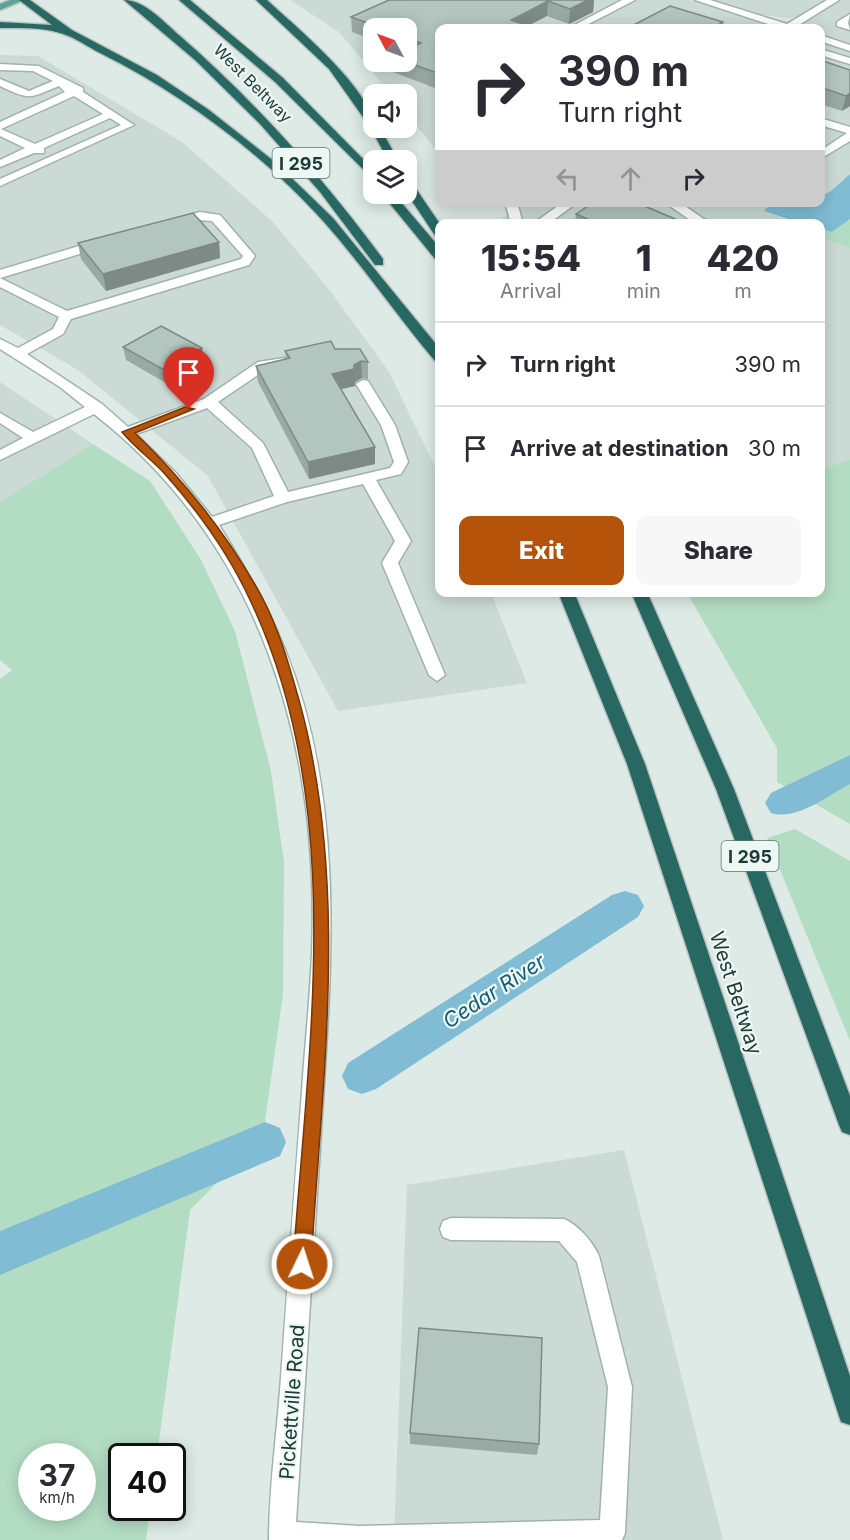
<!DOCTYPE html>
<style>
:root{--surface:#fff;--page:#f7f7f7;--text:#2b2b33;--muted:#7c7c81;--line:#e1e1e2;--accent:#b45309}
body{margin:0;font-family:Inter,sans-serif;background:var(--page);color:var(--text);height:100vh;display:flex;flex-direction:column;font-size:22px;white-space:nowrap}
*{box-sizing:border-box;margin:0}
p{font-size:20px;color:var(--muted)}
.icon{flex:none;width:33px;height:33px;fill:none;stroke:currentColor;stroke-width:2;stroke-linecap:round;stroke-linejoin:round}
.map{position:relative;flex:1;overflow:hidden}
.drawer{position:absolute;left:435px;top:219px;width:390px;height:378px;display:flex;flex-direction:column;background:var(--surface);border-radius:12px;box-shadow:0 3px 15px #0003}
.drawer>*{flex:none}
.top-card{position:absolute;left:435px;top:24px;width:390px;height:183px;border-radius:12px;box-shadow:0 3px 15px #0003;background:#fff;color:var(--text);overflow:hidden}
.needle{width:39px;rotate:311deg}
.controls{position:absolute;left:363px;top:18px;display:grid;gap:12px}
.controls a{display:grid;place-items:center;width:54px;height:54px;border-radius:12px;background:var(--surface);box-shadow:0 3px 15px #0003;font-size:30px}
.speed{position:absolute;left:18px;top:1443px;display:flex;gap:12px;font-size:30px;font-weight:700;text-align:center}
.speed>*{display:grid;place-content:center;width:78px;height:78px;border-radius:50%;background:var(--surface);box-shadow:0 3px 15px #0003;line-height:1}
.speed small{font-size:15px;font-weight:400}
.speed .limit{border:3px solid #111;border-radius:9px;background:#fff;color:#111}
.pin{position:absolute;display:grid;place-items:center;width:51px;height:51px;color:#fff;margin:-62px -26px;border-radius:50% 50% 50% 0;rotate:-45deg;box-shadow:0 0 6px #0007}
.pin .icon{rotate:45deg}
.me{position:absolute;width:66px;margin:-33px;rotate:4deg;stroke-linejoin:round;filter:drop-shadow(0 0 4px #0008)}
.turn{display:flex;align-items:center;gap:21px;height:126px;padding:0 24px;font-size:27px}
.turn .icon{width:78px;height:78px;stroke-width:2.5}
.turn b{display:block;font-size:42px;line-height:51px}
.lanes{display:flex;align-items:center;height:57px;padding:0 24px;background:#0003;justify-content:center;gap:30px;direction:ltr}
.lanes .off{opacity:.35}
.eta{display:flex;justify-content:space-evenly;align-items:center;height:102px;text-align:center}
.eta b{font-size:36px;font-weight:800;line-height:42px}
.action{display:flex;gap:12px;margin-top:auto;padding:12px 24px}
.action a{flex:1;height:69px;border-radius:12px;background:var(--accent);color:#fff;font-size:24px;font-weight:800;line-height:69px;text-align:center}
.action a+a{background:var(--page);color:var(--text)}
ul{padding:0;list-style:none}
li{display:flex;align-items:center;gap:18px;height:84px;padding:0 24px;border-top:2px solid var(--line)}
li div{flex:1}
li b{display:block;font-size:22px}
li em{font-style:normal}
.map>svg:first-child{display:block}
.built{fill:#cbdad5;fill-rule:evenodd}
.green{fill:#b3ddc3;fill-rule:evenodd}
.water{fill:#80bdd4}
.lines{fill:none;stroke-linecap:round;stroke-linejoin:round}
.river{fill:#80bdd4;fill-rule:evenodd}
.minor-casing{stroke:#a0b2ad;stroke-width:3}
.major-casing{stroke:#bcc4c2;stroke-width:3}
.highway-casing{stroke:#bcc4c2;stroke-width:3}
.minor{fill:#fff;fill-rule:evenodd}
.major{fill:#5ea399;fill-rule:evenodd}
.highway{fill:#286862;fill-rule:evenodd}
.wall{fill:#99a9a4}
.shaded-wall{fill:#7d8a86}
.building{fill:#b2c5bf;stroke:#7d8a86;stroke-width:1.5}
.route{fill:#b45309;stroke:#753606;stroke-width:1.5}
.labels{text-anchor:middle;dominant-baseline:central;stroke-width:4.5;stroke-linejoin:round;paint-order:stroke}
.far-street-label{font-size:16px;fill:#1e3a35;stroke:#edf7f3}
.shield{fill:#edf7f3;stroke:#5c736e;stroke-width:1.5}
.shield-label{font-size:18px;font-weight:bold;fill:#1e3a35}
.street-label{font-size:20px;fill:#1e3a35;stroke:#edf7f3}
.water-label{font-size:21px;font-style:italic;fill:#155c78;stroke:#edf7f3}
</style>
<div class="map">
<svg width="850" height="1540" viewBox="0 0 850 1540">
<rect width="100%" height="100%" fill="#ddeae5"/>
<g class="built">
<path d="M290 0H690L763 23 771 28H440L439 153 407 114 406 94H391L339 32ZM374 28H406V62H374Z"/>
<path d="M708 0H827L800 16 788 18 754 14Z"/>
<path d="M840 0H850V44L821 35 820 28 802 27 803 22Z"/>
<path d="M820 41 850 50V174L831 191 821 196Z"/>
<path d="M0 55 38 56 182 142 272 221 331 292 389 372 439 475 440 592 491 593 527 683 338 711 208 476 78 370 0 325Z"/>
<path d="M525 202 771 203 764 211 785 219 784 224H494Z"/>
<path d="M821 237 850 248V459L821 470Z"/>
<path d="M0 382 93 444 0 502Z"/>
<path d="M624 1150 723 1540H394L407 1185Z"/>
</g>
<g class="green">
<path d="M850 219V248L821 237 820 229 832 232Z"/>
<path d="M93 444 150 481 200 558 235 631 271 771 284 863 283 994 263 1136 190 1210 157 1456H122V1508H150L146 1540H0V679L12 670 0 660V502ZM82 1456V1508H32V1456Z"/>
<path d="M850 459V824L777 782V748L687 593 820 592 821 470Z"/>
<path d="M795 829 850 861V1041L767 838Z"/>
</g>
<path class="water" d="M850 174V219L832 232 821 229 820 224 800 223 764 211 771 203 820 202 821 196 831 191Z"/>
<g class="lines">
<g class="river">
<path d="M850 755V784C827 796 797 821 771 813L765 803 771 793Z"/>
<path d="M625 891 638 895 644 906 638 917 376 1089 362 1094 348 1089 342 1076 348 1063 612 895Z"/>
<path d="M265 1122 280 1128 286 1142 280 1156 0 1275V1231Z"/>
</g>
<defs>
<g id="minor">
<path d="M622 0H635L581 28H569Z"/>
<path d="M695 0H710L787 24 827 0H839L794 28H780Z"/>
<path d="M850 14 848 23 850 30 837 26V22Z"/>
<path d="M820 35 850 45V51L820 41Z"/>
<path d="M820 49 850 58V64L820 55Z"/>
<path d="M0 64 39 66 83 88V92L134 125 0 186V179L121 125 110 118 44 148V153H34L0 167V160L25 148 0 136V122L65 92 59 86C28 99 30 100 0 86V79L29 91 53 81 33 71 0 70ZM74 96 103 114 35 144 1 129Z"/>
<path d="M820 118 850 127V141L820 159V151L847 133 820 125Z"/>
<path d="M505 202H517L523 224H511Z"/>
<path d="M563 202H578L548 224H533Z"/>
<path d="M664 202H679L711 224H696Z"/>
<path d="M200 212 220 215 255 256 249 265 71 319 63 334 27 354 102 404 128 427 204 399 258 362 284 358V364L268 368 218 402 263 443 288 492 390 468 394 462 381 425 356 384 363 380 368 381 395 425 408 462 401 474 376 480 411 541 398 563 445 675 437 681 429 675 382 563 395 541 363 484 287 502 219 525C244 565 266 604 284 647 349 806 330 981 320 1148 312 1273 304 1397 296 1522L360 1526 600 1520 608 1387 577 1262 559 1241 451 1240 443 1237 440 1229 443 1221 451 1218 564 1219C578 1225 593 1242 599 1256L632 1387 625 1533 622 1540H269C269 1491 276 1440 280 1391 287 1291 294 1191 302 1091 305 1045 310 999 312 954 320 746 262 545 94 414L0 460V450L23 438 0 423V413L33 432 85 407 60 387 0 349V339L18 348 53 329 59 317 0 287V278L67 311 241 259 243 256 212 221 200 220 174 225 168 221ZM207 408 252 448 274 496 212 517 176 473 136 434Z"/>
<path d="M102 239 106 240V246L0 278V270Z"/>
</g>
<path id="major" d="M10 0H24L0 10V4Z"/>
<g id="highway">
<path d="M19 0H30L72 30 157 75 209 110 275 162 333 218 440 349V362L435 361C397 316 363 266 324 222 262 153 182 94 100 53 88 47 76 38 63 34 43 27 21 28 0 28V22L52 25Z"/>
<path d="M124 0C145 0 165 23 180 36 257 103 323 178 383 259V265H375L320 192 260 124 195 60Z"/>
<path d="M179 0H190L283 78 374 170V180L275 82Z"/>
<path d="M256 0H267C294 25 374 91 374 128H380L398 160H388L370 127 329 69Z"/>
<path d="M406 179 410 180 440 224V238L436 237 406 192Z"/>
<path d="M382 194H394L440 248V261L436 260Z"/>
<path d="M558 592H574L645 764 850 1376V1425L841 1422 838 1413 627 764Z"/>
<path d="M631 592H647L734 789 850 1096V1135L842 1132 839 1125 716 789Z"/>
</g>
</defs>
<use href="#minor" class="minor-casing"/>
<use href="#major" class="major-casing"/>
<use href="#highway" class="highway-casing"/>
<use href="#minor" class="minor"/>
<use href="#major" class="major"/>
<use href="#highway" class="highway"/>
</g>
<g class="wall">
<path d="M389 0H594L593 12 569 24 547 16 528 26 534 28H440V90L393 72V62H406V28H374V40L352 32 351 17Z"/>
<path d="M820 60 850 70V106L842 111 820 104Z"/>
<path d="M576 214 687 224H575Z"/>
<path d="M219 242 220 258 106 291 81 259 78 243Z"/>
<path d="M123 347 203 361 166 383 126 360Z"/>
<path d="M335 349 368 362V379L362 378 355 382V386L341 389 375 464 309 479 258 382 256 366 286 359 285 351Z"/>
<path d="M410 1433 539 1444 537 1455 410 1444Z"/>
</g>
<g class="shaded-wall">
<path d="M588 0H594L593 12 569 24 570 9Z"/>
<path d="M548 1 547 16 523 28 511 20Z"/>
<path d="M723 22 722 28H713Z"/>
<path d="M850 93V106L842 111 846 96Z"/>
<path d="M219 242 220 258 106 291 103 274Z"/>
<path d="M202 348 203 361 166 383 164 370Z"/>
<path d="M361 361 362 378 355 382V386L333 391 332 374 354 365Z"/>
<path d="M375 447V464L309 479 308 462Z"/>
</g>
<g class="building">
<path d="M389 0H588L570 9 548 1 511 20 534 28H440V74L406 62V50L421 43 406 37V28H382L351 17Z"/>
<path d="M670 6 723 22 713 28H628Z"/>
<path d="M820 60 850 70V93L846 96 820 87Z"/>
<path d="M594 202H635L687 224H599L576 214Z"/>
<path d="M193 213 219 242 103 274 78 243Z"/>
<path d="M161 326 202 348 164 370 123 347Z"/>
<path d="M331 341 335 349H360L368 362 361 361 354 365V369L332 374 375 447 308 462 256 366 290 358 285 351Z"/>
<path d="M419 1328 542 1338 539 1444 410 1433Z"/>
</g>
<path class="route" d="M185 407 194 409 135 433C186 482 228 535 262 597 279 629 289 665 299 700 350 884 322 1077 311 1264L308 1271 302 1273 296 1271 293 1264C308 1046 348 805 250 600 229 554 197 510 164 473 151 459 134 447 122 432Z"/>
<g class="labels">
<g class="far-street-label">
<text transform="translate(253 83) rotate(45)">West Beltway</text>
</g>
<g class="shield">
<rect x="272.5" y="148" width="57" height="30" rx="4.5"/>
<rect x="721.5" y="841" width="57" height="30" rx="4.5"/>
</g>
<g class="shield-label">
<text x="301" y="163">I 295</text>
<text x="750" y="856">I 295</text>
</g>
<g class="street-label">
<text transform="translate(736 993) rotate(72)">West Beltway</text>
<text transform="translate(292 1402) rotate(-86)">Pickettville Road</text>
</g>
<g class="water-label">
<text transform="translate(494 991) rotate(-33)">Cedar River</text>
</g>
</g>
</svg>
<div class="controls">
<a><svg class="needle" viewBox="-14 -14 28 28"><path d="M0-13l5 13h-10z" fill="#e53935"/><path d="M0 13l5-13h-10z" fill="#7c7c81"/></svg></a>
<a><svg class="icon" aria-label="sound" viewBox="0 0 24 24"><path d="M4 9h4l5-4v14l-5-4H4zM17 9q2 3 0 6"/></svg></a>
<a><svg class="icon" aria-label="layers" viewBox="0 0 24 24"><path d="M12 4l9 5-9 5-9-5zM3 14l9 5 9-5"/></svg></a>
</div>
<div class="speed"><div>37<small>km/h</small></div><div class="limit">40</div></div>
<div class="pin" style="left:189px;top:409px;background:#d93025"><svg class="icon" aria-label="arrive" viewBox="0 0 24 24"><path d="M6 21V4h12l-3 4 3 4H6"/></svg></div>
<svg class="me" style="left:302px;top:1264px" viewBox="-20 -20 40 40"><circle r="17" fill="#b45309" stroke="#fff" stroke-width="3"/><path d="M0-11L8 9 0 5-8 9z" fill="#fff"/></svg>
<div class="top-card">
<div class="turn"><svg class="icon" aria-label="right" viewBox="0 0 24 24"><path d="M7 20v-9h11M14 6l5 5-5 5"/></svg><div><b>390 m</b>Turn right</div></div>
<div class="lanes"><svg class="icon off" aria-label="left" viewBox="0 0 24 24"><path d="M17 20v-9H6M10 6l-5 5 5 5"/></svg><svg class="icon off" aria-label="ahead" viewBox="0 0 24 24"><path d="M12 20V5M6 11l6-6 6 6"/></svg><svg class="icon" aria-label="right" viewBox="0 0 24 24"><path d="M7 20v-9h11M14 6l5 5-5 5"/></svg></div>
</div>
<section class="drawer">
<div class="eta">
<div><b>15:54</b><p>Arrival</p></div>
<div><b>1</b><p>min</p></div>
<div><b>420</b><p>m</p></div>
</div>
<ul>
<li><svg class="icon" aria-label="right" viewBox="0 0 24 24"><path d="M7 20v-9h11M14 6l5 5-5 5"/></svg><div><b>Turn right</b></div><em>390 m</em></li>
<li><svg class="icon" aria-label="arrive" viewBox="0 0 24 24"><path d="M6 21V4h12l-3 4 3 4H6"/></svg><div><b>Arrive at destination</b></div><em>30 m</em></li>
</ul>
<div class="action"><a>Exit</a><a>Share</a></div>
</section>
</div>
